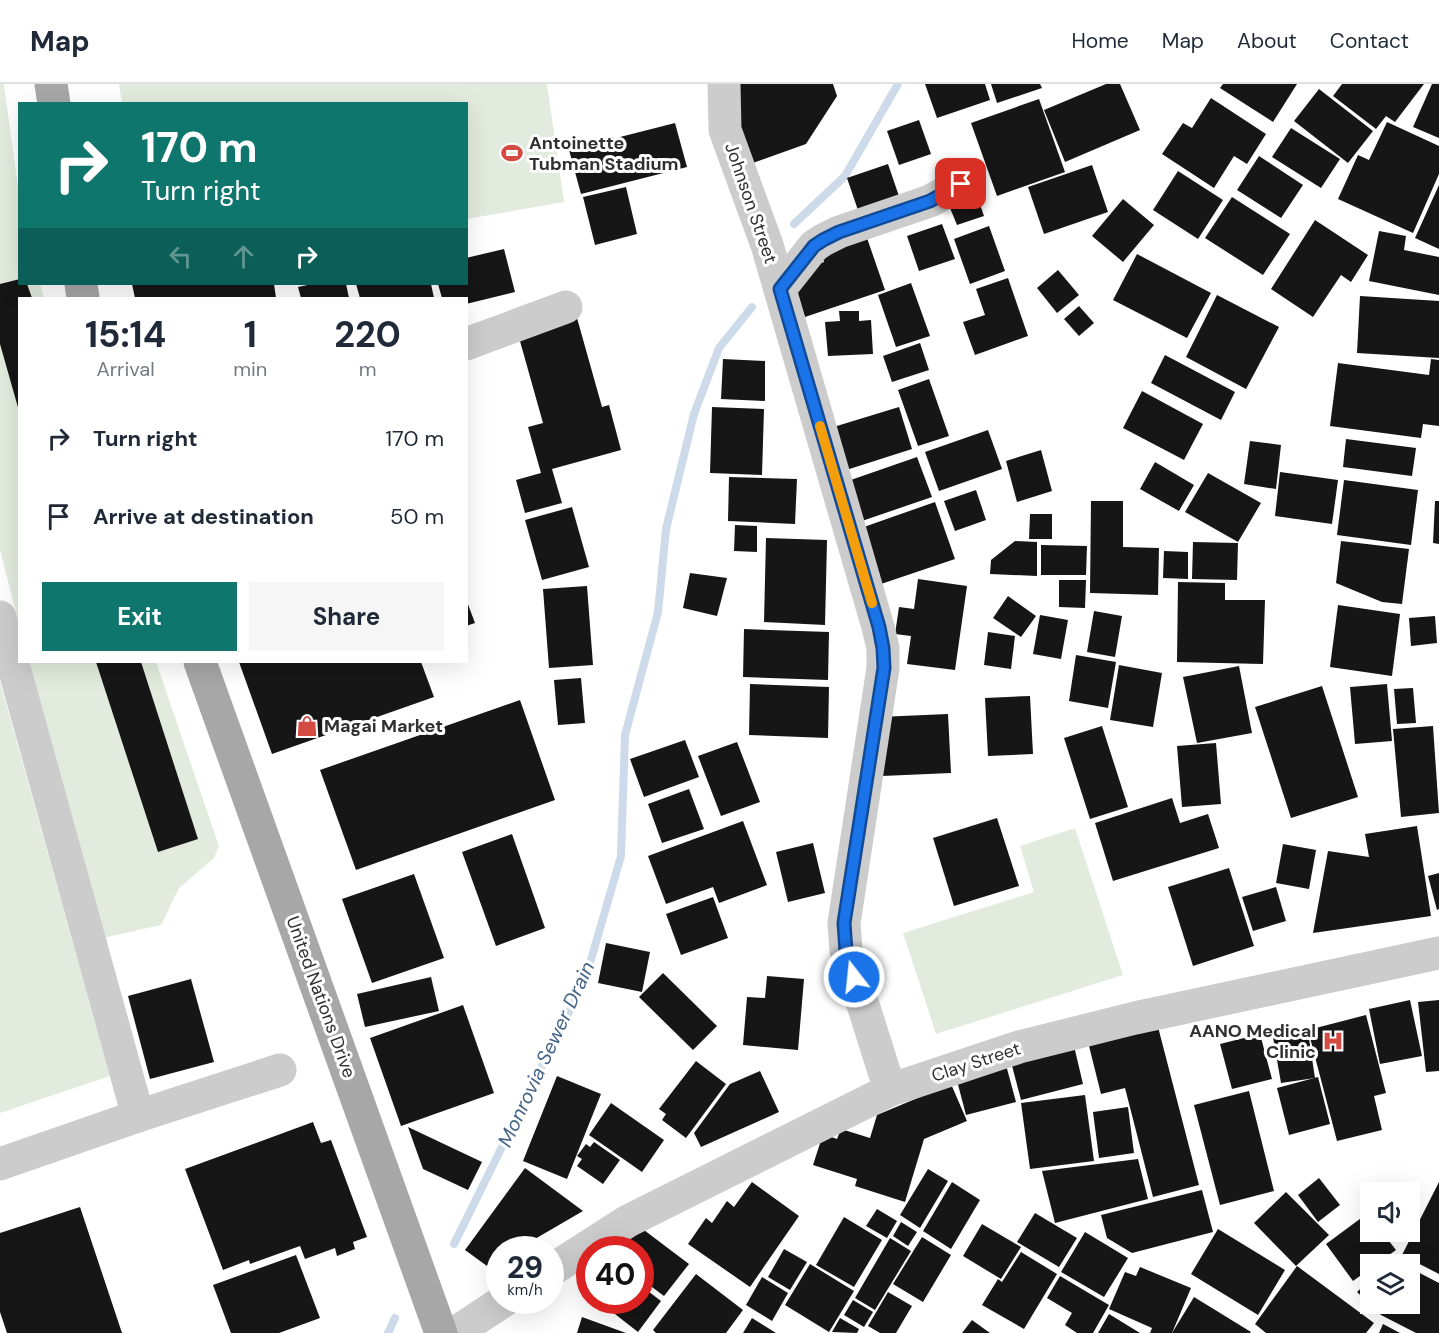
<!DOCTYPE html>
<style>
:root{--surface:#fff;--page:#f6f6f7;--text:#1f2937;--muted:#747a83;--line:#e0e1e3;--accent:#0f766e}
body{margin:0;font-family:"DM Sans",sans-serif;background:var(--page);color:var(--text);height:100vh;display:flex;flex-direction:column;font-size:22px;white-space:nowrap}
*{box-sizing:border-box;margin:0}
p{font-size:20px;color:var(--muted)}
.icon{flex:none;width:33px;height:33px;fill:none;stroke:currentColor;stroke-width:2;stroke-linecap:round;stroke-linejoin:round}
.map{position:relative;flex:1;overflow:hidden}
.sheet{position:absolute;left:18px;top:213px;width:450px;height:366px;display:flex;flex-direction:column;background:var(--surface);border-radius:0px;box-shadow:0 6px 24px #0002}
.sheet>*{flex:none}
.hud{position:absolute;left:18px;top:18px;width:450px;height:183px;border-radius:0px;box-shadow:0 6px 24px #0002;background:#0f766e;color:#fff;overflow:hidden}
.tools{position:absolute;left:1360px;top:1098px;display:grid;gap:12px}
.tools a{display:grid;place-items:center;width:60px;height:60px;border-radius:0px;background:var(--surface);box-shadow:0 6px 24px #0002;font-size:30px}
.speed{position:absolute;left:486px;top:1152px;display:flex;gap:12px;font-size:30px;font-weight:700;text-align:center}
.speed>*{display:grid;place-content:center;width:78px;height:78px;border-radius:50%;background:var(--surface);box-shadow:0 6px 24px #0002;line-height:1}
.speed small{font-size:15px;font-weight:400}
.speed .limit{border:9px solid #d22;background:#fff;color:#111}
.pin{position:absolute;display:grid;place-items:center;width:51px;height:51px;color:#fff;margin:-26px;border-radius:12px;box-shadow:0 3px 9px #0006}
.me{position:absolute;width:66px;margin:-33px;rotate:344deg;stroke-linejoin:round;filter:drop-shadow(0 0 4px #0008)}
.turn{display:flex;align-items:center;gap:21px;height:126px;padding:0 24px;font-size:27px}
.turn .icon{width:78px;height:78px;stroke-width:2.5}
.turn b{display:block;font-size:42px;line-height:51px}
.lanes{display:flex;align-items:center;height:57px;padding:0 24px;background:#0003;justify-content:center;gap:30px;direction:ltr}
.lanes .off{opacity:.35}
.eta{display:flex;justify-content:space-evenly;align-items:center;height:102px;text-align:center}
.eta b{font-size:36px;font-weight:700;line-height:42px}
.cta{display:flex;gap:12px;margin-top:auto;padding:12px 24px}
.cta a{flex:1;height:69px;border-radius:0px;background:var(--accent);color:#fff;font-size:24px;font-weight:700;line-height:69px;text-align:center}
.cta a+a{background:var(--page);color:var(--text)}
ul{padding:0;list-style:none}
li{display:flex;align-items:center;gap:18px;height:78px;padding:0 24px}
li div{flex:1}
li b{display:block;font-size:22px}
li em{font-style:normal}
header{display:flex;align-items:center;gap:36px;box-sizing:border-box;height:84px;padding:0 30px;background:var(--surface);border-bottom:2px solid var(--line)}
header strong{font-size:28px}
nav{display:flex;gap:33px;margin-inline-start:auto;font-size:21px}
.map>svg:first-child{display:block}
.green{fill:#e3ebde}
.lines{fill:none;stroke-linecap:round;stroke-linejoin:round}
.stream{stroke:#ccdae9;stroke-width:8}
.building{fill:#161616}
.minor{stroke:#ccc;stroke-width:33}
.major{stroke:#a7a7a7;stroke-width:33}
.route-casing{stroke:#114b97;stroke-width:15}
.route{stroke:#1a73e8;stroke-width:10}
.slow{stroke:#f59e0b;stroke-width:10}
.labels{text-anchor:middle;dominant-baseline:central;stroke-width:6;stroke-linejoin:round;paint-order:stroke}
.poi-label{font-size:18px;font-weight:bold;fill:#2f2f2f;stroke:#fff;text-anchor:start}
.street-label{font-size:18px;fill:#2f2f2f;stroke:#fff}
.water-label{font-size:20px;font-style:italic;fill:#456689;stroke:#fff}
</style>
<header>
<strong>Map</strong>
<nav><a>Home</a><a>Map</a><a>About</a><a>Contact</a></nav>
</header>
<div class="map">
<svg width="1439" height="1249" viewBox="0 0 1439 1249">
<rect width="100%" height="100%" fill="#fff"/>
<g class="green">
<path d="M0 0H4L19 111 20 200H40L44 214H20L19 540 0 466Z"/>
<path d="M119 0H547L564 118 467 135 466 20 122 19Z"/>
<path d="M29 578H156L219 762 214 774 179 804 161 841 103 854Z"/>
<path d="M0 598 110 992 0 1029Z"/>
<path d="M1075 744 1123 891 936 950 903 849 1034 808 1020 762Z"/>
</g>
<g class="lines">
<g class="stream">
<path d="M794 140 845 92 898 0"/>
<path d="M454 1160 586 893 621 772 625 651 658 528 666 445 694 330 719 264 752 223"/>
<path d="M388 1249 395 1234"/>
</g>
</g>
<g class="building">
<path d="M739 0H833L837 12 806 60 750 80 738 46Z"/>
<path d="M925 0H985L990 16 937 34Z"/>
<path d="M991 0H1040L1042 4 997 19Z"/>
<path d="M1106 0H1120L1140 46 1065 78 1044 26Z"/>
<path d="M1223 0H1297L1273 38 1220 4Z"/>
<path d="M1342 0H1424L1395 38 1386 32 1376 45 1333 12Z"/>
<path d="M1432 0H1439V54L1413 43Z"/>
<path d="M1319 5 1373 47 1348 79 1294 37Z"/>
<path d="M1211 14 1266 50 1247 80 1234 72 1214 104 1162 70 1183 39 1192 44Z"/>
<path d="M1039 15 1065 88 997 112 971 39Z"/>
<path d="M919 36 931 70 899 81 887 47Z"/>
<path d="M1387 38 1439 62V90L1413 149 1338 115 1358 71 1369 76Z"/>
<path d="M675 39 687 83 581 110 569 66Z"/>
<path d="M1291 44 1340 75 1321 104 1272 73Z"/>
<path d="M1259 72 1303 101 1281 134 1237 106Z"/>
<path d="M888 80 902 121 861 135 847 94Z"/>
<path d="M1092 81 1108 128 1044 150 1028 103Z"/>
<path d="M1178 87 1223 116 1198 155 1153 126Z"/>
<path d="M1439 101V165L1415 154Z"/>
<path d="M626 103 637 150 595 161 583 113Z"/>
<path d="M976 109 984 132 957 141 948 119Z"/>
<path d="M1232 113 1290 150 1263 191 1205 154Z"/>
<path d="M1123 115 1154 141 1123 178 1092 152Z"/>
<path d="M1315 136 1368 171 1351 198 1341 191 1313 233 1271 205Z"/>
<path d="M942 140 955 175 919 187 907 152Z"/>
<path d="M989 142 1005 187 970 200 954 155Z"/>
<path d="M1379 147 1406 152 1404 166 1439 173V211L1369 197Z"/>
<path d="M867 154 885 206 805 233 796 206 807 184 824 178 821 170Z"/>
<path d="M504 165 515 208 466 220V214H442L438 200H466V174Z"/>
<path d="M1137 170 1211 209 1187 254 1113 216Z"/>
<path d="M1058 186 1079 211 1057 229 1037 204Z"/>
<path d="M1008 194 1028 252 975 271 963 238 985 231 976 205Z"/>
<path d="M20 195V200H27L32 214H20L19 327 0 260V200Z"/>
<path d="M911 199 930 252 896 263 878 211Z"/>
<path d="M132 200H274L276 214H135Z"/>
<path d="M312 200H346L349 214H301L298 203Z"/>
<path d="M356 200H431L434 214H360Z"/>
<path d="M1217 211 1279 243 1246 305 1186 273Z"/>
<path d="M1360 212 1439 217V274L1357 269Z"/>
<path d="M1079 222 1094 239 1079 252 1064 235Z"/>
<path d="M839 227H859V237L871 236 873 270 828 272 825 238 840 237Z"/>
<path d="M577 234 602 323 609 321 621 366 552 385 562 419 525 429 516 396 541 389 528 343 543 339 518 250Z"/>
<path d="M920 259 929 286 892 298 883 272Z"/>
<path d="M1165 271 1235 308 1221 336 1151 299Z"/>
<path d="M723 275 765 277V317L721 315Z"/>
<path d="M1431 275 1439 276V342L1423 340 1421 354 1330 342 1338 279 1429 291Z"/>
<path d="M929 295 949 352 918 362 898 306Z"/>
<path d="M1142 307 1203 340 1184 376 1123 344Z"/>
<path d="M712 323 764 325 762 391 710 389Z"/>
<path d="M899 323 912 365 840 388 827 345Z"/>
<path d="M988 346 1002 385 939 407 925 368Z"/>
<path d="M1346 355 1416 364 1412 392 1343 383Z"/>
<path d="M1250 357 1281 361 1276 405 1244 400Z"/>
<path d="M1041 366 1052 407 1017 418 1006 377Z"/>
<path d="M917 373 932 413 859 438 845 398Z"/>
<path d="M1155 378 1194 401 1179 427 1140 405Z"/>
<path d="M1280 388 1338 396 1332 440 1275 432Z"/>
<path d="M1208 389 1261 419 1238 458 1185 428Z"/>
<path d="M729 393 797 395 795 440 728 437Z"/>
<path d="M1344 396 1418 406 1411 461 1337 451Z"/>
<path d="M976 406 986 436 955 447 944 417Z"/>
<path d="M1091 417H1123V463L1159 464 1158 511 1090 509Z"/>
<path d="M1435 417H1439V460L1433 459Z"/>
<path d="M935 418 955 475 881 500 861 444Z"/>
<path d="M572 423 589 483 542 496 525 436Z"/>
<path d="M1030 430H1052V455H1029Z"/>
<path d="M735 441 757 442V468L734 467Z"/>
<path d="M766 454 827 456 825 541 764 538Z"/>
<path d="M1015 457 1037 458V492L990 490 991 476Z"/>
<path d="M1341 457 1409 465 1402 520 1382 518 1336 499Z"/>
<path d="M1193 458 1238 459 1237 496 1192 495Z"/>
<path d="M1041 461 1087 462 1086 491H1041Z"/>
<path d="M1164 467 1188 468V495L1163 494Z"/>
<path d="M690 489 727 494 717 532 683 524Z"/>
<path d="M918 495 967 502 955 586 907 580 911 552 895 550 899 523 914 525Z"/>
<path d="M1059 496H1086L1085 524 1059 523Z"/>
<path d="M1178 498 1225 499V516H1265L1263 580 1177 578Z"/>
<path d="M587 502 593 581 549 584 543 505Z"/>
<path d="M1008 512 1036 532 1021 553 993 534Z"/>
<path d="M466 515 475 539 466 542Z"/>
<path d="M1338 521 1400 530 1392 592 1330 583Z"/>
<path d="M1094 527 1122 532 1115 573 1087 568Z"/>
<path d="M1040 531 1068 536 1061 575 1033 570Z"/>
<path d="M1435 532 1437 559 1411 562 1409 534Z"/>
<path d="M744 545 829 548 828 596 743 593Z"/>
<path d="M988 548 1015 552 1011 585 984 581Z"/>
<path d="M1076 571 1116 578 1108 624 1069 617Z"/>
<path d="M96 578H141L198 755 158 768Z"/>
<path d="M239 578H421L434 613 272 670Z"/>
<path d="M1119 581 1162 589 1153 643 1110 636Z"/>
<path d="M1239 582 1252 649 1197 659 1183 593Z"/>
<path d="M581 594 585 639 558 641 554 596Z"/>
<path d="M750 600 829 603 828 654 749 651Z"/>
<path d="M1387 600 1392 657 1355 660 1350 603Z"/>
<path d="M1322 602 1358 713 1291 734 1255 623Z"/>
<path d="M1413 604 1416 639 1397 640 1394 605Z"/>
<path d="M1030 612 1033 670 988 672 985 614Z"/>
<path d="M520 616 555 716 356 786 320 686Z"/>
<path d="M948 630 951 689 882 692 879 633Z"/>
<path d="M1102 642 1128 723 1090 735 1064 654Z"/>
<path d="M1433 642 1439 729 1401 733 1393 645Z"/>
<path d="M685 656 699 693 644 713 630 675Z"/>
<path d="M737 658 760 718 721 732 698 672Z"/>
<path d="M1216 659 1221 720 1182 723 1177 662Z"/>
<path d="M689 705 704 745 662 759 648 720Z"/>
<path d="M1172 714 1180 739 1208 730 1219 764 1113 797 1095 739Z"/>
<path d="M997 734 1019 802 954 822 933 754Z"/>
<path d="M743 737 767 801 719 819 713 803 666 820 648 772Z"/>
<path d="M1417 742 1431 832 1313 849 1328 767 1369 773 1365 750Z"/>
<path d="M512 750 545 844 496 862 462 768Z"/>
<path d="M813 759 825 809 788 818 776 768Z"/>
<path d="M1283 760 1316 766 1309 805 1276 799Z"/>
<path d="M1229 784 1254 862 1193 882 1168 803Z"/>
<path d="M1439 789V825L1437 826 1428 792Z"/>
<path d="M414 790 444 874 372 899 342 815Z"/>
<path d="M1276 803 1286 837 1253 847 1242 813Z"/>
<path d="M713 813 728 854 681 871 666 830Z"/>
<path d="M606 859 650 868 642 908 598 899Z"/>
<path d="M663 889 717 942 693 966 639 913Z"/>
<path d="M767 892 804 895 798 966 743 961 747 913 765 914Z"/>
<path d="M431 893 439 927 365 943 357 910Z"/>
<path d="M191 895 214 978 150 995 128 912Z"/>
<path d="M1410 916 1422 972 1380 980 1369 925Z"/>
<path d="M1439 916V987L1426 988 1418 918Z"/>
<path d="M463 921 494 1009 401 1042 370 954Z"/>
<path d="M1366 931 1386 1009 1374 1012 1382 1046 1337 1057 1308 946Z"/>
<path d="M1157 939 1199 1101 1153 1113 1125 1004 1101 1010 1089 962Z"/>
<path d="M1308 948 1315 994 1281 999 1273 953Z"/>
<path d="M1260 950 1272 995 1232 1005 1220 960Z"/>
<path d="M1074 962 1083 1000 1021 1016 1011 978Z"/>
<path d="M696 977 726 1000 686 1054 662 1036 666 1030 659 1025Z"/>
<path d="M1006 981 1016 1018 966 1031 956 993Z"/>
<path d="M760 987 779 1028 701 1063 694 1049 730 1000Z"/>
<path d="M557 992 601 1010 567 1095 523 1077Z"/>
<path d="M1318 993 1330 1040 1289 1051 1277 1004Z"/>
<path d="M951 1000 967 1037 924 1055 905 1118 855 1102 857 1095 813 1081 823 1050 837 1055 841 1045 870 1054 877 1031Z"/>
<path d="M1249 1007 1274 1107 1220 1121 1194 1021Z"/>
<path d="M1085 1011 1094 1077 1030 1085 1021 1019Z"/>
<path d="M611 1019 664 1056 642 1088 589 1051Z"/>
<path d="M1128 1023 1134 1069 1099 1074 1093 1028Z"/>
<path d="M313 1038 321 1059 331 1056 367 1153 353 1158 355 1165 337 1172 335 1164 305 1175 300 1162 250 1180 249 1176 223 1186 185 1085Z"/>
<path d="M408 1043 482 1078 468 1106 423 1085Z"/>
<path d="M594 1058 620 1076 603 1100 577 1082 582 1075 577 1072 586 1060 590 1063Z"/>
<path d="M1138 1075 1148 1115 1055 1139 1042 1087Z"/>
<path d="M525 1084 583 1127 516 1166H500V1175L487 1182 465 1166Z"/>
<path d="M928 1085 948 1097 920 1144 900 1131Z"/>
<path d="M1319 1094 1340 1121 1318 1138 1298 1111Z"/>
<path d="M752 1098 799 1132 750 1203 688 1160 706 1134 712 1139 727 1117 734 1123Z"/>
<path d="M952 1098 980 1116 951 1165 923 1147Z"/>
<path d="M1439 1098V1190L1402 1171Z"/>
<path d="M1202 1106 1213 1148 1132 1169 1107 1154 1101 1131Z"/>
<path d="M1286 1108 1329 1151 1296 1182 1254 1139Z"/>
<path d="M80 1123 122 1249H7L0 1228V1149Z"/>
<path d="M877 1125 897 1137 887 1154 866 1142Z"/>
<path d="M1035 1129 1077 1154 1059 1183 1017 1158Z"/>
<path d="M1368 1129 1371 1133V1148H1382L1396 1166 1376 1180H1371V1184L1353 1197 1326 1160Z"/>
<path d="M844 1133 882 1156 854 1203 816 1181Z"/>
<path d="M901 1138 917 1148 908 1162 893 1152Z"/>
<path d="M636 1140 689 1180 664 1212 640 1194V1166H616Z"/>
<path d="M982 1140 1021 1163 1001 1195 963 1172Z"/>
<path d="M1218 1145 1285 1186 1258 1231 1191 1190Z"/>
<path d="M1085 1148 1128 1174 1104 1213 1061 1188Z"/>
<path d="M922 1153 951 1171 923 1218 893 1200Z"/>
<path d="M890 1154 911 1167 875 1226 855 1214Z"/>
<path d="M784 1165 807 1178 790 1206 768 1193Z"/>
<path d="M1021 1168 1057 1190 1024 1245 982 1221 998 1195 1002 1198Z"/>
<path d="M296 1171 320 1234 279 1249H231L213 1201Z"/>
<path d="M1393 1176 1403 1180H1388Z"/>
<path d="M810 1180 854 1207 829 1248 785 1221Z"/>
<path d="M1297 1182 1374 1239 1366 1249H1266L1255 1240Z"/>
<path d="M1140 1183 1191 1204 1172 1249H1150L1152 1244 1109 1225 1125 1188 1136 1192Z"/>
<path d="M1410 1184 1439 1199V1249H1416L1381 1231 1357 1208 1371 1195V1220H1410Z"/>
<path d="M696 1190 743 1226 726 1249H656L653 1246Z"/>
<path d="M1060 1192 1109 1221 1093 1249H1077L1065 1241 1072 1229 1047 1214Z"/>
<path d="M762 1193 788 1209 772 1237 746 1221Z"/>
<path d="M640 1201 661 1217 638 1248 597 1216H640Z"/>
<path d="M888 1208 912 1222 896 1249H880L868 1242Z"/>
<path d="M1194 1213 1251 1248 1250 1249H1172Z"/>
<path d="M853 1216 873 1228 864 1243 844 1231Z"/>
<path d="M1109 1230 1140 1249H1098Z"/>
<path d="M582 1233 626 1249H577Z"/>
<path d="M752 1234 776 1249H743Z"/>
<path d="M840 1234 859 1245 857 1249 832 1248Z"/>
<path d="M972 1236 990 1249H962Z"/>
<path d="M1383 1240 1400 1249H1379Z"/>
</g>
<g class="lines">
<g class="minor">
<path d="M724 0 725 46 767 161 878 543 883 564V584L844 839 846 867 890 1006"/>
<path d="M780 205 814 162 823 156 839 148 930 117 961 100"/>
<path d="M466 260 566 223"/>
<path d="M0 533 138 1032"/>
<path d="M0 1080 138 1032 280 986"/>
<path d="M550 1187 628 1137 890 1006 1019 963 1135 934 1439 869"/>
<path d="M455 1249 505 1216"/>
</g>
<g class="major">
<path d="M51 0 54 20"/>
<path d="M81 200 83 214"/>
<path d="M200 578 441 1249"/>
</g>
</g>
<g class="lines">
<defs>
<path id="route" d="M854 893 846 867 844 839 884 584 883 564 879 543 780 205 814 162 823 156 839 148 930 117 961 100"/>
</defs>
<use href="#route" class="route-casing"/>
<use href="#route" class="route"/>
<path class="slow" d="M820 342 872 519"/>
</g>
<defs>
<symbol id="stadium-bare" viewBox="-9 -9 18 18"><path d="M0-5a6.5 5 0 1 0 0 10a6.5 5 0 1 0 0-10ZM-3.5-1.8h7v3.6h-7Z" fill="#d44b43" stroke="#fff" stroke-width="2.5" paint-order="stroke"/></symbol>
<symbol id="shop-bare" viewBox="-9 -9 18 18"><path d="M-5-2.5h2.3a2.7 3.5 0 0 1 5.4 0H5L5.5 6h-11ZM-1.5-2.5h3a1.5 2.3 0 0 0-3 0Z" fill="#d44b43" stroke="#fff" stroke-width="2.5" paint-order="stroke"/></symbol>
<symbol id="hospital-bare" viewBox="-9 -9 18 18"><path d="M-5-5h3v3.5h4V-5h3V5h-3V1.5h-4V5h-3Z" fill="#d44b43" stroke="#fff" stroke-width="2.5" paint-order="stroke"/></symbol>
</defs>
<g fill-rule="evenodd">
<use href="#stadium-bare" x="497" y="54" width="30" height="30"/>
<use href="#shop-bare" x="292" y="627" width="30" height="30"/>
<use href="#hospital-bare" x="1318" y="942" width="30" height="30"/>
</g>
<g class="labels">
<g class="poi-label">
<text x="529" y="59">Antoinette<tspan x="529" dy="21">Tubman Stadium</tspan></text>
<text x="324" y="642">Magai Market</text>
<text x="1316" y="947" text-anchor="end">AANO Medical<tspan x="1316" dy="21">Clinic</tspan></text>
</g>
<g class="street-label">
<text transform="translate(751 119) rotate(71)">Johnson Street</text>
<text transform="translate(321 913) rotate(70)">United Nations Drive</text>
<text transform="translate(976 978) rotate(-18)">Clay Street</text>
</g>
<g class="water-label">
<text transform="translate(546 970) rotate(-65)">Monrovia Sewer Drain</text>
</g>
</g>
</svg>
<div class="tools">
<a><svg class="icon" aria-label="sound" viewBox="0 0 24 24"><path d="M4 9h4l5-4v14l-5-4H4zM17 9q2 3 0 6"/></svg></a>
<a><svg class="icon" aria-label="layers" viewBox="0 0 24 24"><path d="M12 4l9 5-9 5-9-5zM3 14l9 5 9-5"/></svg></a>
</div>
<div class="speed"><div>29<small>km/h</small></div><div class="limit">40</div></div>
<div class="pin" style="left:961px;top:100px;background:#d93025"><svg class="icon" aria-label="arrive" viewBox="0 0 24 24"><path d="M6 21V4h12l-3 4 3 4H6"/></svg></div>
<svg class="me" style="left:854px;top:893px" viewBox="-20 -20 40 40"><circle r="17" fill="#1a73e8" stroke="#fff" stroke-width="3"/><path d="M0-11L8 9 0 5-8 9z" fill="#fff"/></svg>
<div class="hud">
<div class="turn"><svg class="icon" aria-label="right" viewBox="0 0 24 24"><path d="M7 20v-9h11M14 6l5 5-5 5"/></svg><div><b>170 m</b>Turn right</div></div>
<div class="lanes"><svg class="icon off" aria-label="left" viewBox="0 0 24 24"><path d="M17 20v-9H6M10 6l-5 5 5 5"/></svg><svg class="icon off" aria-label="ahead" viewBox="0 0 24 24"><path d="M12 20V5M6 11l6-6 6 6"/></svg><svg class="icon" aria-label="right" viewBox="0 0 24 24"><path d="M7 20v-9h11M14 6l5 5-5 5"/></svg></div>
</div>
<section class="sheet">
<div class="eta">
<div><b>15:14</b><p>Arrival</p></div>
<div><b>1</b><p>min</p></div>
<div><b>220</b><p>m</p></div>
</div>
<ul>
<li><svg class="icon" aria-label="right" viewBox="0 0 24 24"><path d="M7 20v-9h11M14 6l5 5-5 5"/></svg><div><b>Turn right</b></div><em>170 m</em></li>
<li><svg class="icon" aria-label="arrive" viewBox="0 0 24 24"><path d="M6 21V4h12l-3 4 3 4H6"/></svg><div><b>Arrive at destination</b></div><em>50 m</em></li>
</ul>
<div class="cta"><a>Exit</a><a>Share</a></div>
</section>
</div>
